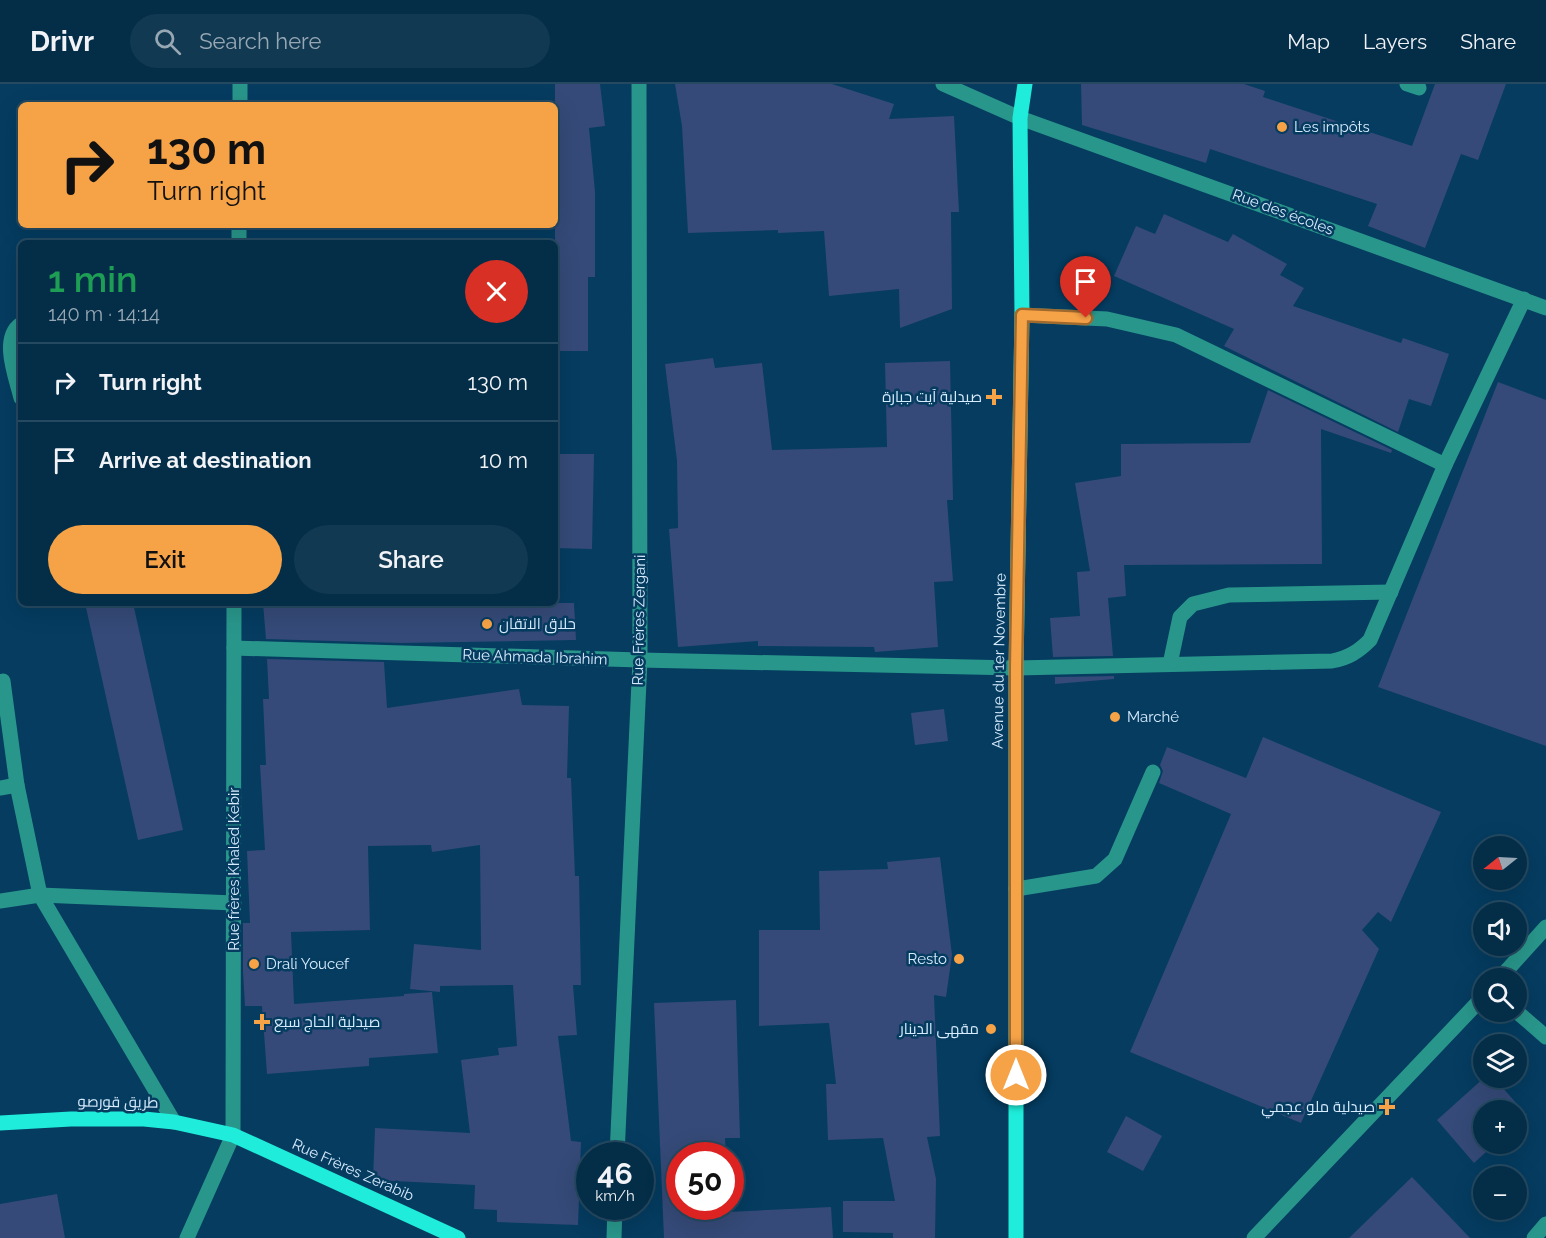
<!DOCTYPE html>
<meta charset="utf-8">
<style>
:root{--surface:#042d48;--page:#123952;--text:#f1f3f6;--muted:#97a8b4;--line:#254960;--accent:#f6a247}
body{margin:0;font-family:Raleway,Cairo,sans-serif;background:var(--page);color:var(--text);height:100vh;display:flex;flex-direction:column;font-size:22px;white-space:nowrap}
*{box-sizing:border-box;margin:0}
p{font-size:20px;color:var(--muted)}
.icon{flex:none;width:33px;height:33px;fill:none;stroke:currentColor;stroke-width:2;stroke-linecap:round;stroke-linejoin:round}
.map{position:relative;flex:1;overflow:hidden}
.drawer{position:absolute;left:18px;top:156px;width:540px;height:366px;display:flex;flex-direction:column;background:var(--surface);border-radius:9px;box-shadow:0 6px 24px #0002,0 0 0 2px var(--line)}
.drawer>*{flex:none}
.banner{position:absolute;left:18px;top:18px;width:540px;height:126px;border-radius:9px;box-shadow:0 6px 24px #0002,0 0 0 2px var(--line);background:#f6a247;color:#111;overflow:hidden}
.needle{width:39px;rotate:252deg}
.buttons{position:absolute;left:1473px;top:752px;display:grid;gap:12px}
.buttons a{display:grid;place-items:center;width:54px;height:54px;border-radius:50%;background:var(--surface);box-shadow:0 6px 24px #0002,0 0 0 2px var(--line);font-size:30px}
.speed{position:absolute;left:576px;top:1058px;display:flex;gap:12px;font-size:30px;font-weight:700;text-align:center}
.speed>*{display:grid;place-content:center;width:78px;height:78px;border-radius:50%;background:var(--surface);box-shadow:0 6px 24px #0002,0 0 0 2px var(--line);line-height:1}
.speed small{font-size:15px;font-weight:400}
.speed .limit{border:9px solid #d22;background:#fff;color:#111}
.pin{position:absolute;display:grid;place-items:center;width:51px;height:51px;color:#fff;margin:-62px -26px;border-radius:50% 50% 50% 0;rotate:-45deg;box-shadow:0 0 6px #0007}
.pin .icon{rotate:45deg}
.me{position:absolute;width:66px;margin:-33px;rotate:0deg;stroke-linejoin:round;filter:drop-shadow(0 0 4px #0008)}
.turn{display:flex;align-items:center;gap:21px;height:126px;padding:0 30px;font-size:27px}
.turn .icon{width:78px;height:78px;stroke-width:2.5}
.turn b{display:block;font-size:42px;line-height:51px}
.round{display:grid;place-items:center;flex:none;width:63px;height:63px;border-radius:32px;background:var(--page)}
.summary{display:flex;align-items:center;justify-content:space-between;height:102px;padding:0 30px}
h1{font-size:36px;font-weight:600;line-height:45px;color:#1e9e55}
.button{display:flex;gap:12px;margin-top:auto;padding:12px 30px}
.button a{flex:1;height:69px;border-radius:36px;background:var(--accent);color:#111;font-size:24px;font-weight:600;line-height:69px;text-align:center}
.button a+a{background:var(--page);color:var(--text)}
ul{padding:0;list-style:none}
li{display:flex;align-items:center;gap:18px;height:78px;padding:0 30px;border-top:2px solid var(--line)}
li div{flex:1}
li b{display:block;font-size:22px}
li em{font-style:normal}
header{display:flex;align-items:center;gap:36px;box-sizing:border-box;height:84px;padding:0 30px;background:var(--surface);border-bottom:2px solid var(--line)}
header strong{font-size:28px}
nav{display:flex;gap:33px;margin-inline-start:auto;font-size:21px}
.search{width:420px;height:54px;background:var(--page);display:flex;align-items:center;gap:15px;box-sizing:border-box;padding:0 21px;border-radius:33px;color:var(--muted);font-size:22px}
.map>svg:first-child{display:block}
.building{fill:#354a78}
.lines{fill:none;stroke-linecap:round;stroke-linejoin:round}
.minor{stroke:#29968b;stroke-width:15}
.major{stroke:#1fecda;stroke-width:15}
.route-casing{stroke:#a0692e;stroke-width:15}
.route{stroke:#f6a247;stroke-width:10}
.poi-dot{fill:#f6a247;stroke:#053c60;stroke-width:2}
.labels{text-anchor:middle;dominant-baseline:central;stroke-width:5;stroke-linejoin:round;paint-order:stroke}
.poi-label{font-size:15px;fill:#d7ecfe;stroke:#053c60;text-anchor:start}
.street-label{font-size:15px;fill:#d7ecfe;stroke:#053c60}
</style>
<header>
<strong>Drivr</strong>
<div class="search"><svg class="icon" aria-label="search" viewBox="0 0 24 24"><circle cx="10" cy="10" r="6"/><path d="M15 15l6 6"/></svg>Search here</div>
<nav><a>Map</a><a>Layers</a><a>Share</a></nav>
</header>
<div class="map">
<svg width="1546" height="1154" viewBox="0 0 1546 1154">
<rect width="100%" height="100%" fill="#053c60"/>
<g class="building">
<path d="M555 0H600L605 42 589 44 595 108V193H588V267H555Z"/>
<path d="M675 0H832L894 20 889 35 954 32 959 128H951L952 225 900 244 899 205 829 212 824 147 778 149V146L688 149 682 42Z"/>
<path d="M1081 0H1244L1265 7 1263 13 1412 62 1435 0H1506L1478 76 1461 70 1425 164 1368 142 1377 120 1210 65 1206 79 1082 41Z"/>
<path d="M1164 130 1228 158 1233 150 1287 180 1280 191 1304 204 1293 222 1401 259 1403 254 1449 270 1431 322 1409 315 1398 348 1224 262 1234 245 1114 192 1136 142 1155 150Z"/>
<path d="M713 274 715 284 762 279 772 366 887 363 885 279 950 277 953 416H947L953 497 934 498 938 563 875 568 874 563 758 562V557L678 563 669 445 678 444 677 377 665 280Z"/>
<path d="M1498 298 1546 316V662L1378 603Z"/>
<path d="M1268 306 1392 366 1391 369 1321 345 1322 480 1124 481 1126 512 1108 514 1113 572 1053 573 1050 534 1080 532 1077 488 1090 487 1075 399 1121 392V360L1250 359Z"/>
<path d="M555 370H594L592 465 555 464Z"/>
<path d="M85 519H133L183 746 138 756Z"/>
<path d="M263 519H574L576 556 401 559 266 555Z"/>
<path d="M267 575 384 578 387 624 519 605 522 621 569 622 567 694H571L575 792H579L581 901H573L577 951 558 952 571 1057 581 1058 578 1141 497 1138V1126L474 1125 475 1101 373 1096 375 1044 470 1049 461 976 499 971 498 964 517 962 513 901 440 902V908L410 905 414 860 481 866 480 761 432 768 431 761 368 762 370 846 291 848 294 920 404 912V910L432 908 438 969 369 974V982L267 990 262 922H245L243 888V839H250L247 767 265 766 260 681H266L263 615H269Z"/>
<path d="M1114 592V595L1055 600V593Z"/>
<path d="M944 625 948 657 915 661 911 629Z"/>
<path d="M1263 653 1441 728 1391 838 1378 828 1362 846 1379 865 1301 1039 1130 968 1231 730 1159 699 1163 687 1160 681 1167 663 1246 694Z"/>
<path d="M940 773 952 871 946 913 934 911 940 1052 927 1053 936 1095 935 1154H893V1149L843 1148V1117H895L883 1054 828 1056 826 1000H836L829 939 759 942V846H820L819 787 888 785 887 778Z"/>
<path d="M736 916 740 1054H725L726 1071H680V1122H728V1128L831 1123 833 1154H664L654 919Z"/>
<path d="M1485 993H1493L1527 1031 1516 1040V1026H1484V1059H1496L1474 1079 1437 1036Z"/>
<path d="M1126 1032 1162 1052 1143 1087 1107 1068Z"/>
<path d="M1412 1093 1470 1154H1349Z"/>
<path d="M57 1110 65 1154H0V1120Z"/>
</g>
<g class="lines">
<g class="minor">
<path d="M943 0 1020 34 1546 224"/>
<path d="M1407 0 1419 4"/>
<path d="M240 21V0"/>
<path d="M239 159V141"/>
<path d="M1022 231 1107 235 1176 251 1445 381"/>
<path d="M21 240C0 254 16 293 21 314"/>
<path d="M234 564 640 576 1016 584 1332 577C1348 574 1358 568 1370 556L1445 381 1524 215"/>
<path d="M1170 580 1180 533 1193 520 1229 511 1391 508"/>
<path d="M0 598 3 597 17 701 40 811 174 1038"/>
<path d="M0 704 17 701"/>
<path d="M1016 805 1096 792 1115 775 1153 688"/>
<path d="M0 817 40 811 234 819"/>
<path d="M1500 894 1546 843"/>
<path d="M1516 927 1546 953"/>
<path d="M617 1071 640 576 639 0"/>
<path d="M187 1154 233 1051 234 519"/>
<path d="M614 1154 615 1122"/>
<path d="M1254 1154 1484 912"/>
<path d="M1534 1154 1546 1140"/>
</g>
<g class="major">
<path d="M0 1039 71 1035H144L174 1038 233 1051 458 1154"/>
<path d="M1016 1154V584L1022 231 1020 34 1025 0"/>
</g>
</g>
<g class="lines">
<defs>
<path id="route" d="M1016 991V584L1022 231 1086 234"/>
</defs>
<use href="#route" class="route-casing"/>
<use href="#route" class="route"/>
</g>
<g class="poi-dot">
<circle cx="1282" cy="43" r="6"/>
<path d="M991 304h6v6h6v6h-6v6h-6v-6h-6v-6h6z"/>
<circle cx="487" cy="540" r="6"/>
<circle cx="1115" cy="633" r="6"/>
<circle cx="959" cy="875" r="6"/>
<circle cx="254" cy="880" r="6"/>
<path d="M259 929h6v6h6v6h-6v6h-6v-6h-6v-6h6z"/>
<circle cx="991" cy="945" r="6"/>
<path d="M1384 1014h6v6h6v6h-6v6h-6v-6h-6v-6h6z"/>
</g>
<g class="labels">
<g class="poi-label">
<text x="1294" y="43">Les impôts</text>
<text x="982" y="313" text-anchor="end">صيدلية آيت جبارة</text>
<text x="499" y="540">حلاق الاتقان</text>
<text x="1127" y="633">Marché</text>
<text x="947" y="875" text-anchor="end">Resto</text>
<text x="266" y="880">Drali Youcef</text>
<text x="274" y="938">صيدلية الحاج سبع</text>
<text x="979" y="945" text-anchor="end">مقهى الدينار</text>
<text x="1375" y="1023" text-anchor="end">صيدلية ملو عجمي</text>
</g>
<g class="street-label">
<text transform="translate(1283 128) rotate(20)">Rue des écoles</text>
<text transform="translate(639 536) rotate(-89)">Rue Frères Zergani</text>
<text transform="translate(535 573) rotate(2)">Rue Ahmada Ibrahim</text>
<text transform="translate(999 577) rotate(-89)">Avenue du 1er Novembre</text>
<text transform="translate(234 785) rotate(-90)">Rue frères Khaled Kebir</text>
<text transform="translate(118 1018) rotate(1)">طريق قورصو</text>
<text transform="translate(353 1086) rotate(24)">Rue Frères Zerabib</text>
</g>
</g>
</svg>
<div class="buttons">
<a><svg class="needle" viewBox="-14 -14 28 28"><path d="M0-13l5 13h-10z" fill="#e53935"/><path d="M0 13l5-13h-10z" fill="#97a8b4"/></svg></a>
<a><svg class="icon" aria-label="sound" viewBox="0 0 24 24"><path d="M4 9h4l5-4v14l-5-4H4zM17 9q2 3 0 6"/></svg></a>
<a><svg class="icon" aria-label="search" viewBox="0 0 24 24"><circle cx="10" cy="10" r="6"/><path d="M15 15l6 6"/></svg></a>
<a><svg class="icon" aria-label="layers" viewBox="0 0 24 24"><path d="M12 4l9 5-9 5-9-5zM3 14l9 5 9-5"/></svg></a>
<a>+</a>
<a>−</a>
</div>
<div class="speed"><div>46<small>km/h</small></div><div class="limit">50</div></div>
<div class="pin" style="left:1086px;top:234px;background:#d93025"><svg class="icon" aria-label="arrive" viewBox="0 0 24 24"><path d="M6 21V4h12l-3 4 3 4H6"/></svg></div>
<svg class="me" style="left:1016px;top:991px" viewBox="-20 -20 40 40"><circle r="17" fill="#f6a247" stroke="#fff" stroke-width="3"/><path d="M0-11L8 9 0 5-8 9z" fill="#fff"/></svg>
<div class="banner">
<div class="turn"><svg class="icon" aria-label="right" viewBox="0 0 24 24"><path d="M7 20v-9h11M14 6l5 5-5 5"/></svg><div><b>130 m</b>Turn right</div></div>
</div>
<section class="drawer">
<div class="summary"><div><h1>1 min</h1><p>140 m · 14:14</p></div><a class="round" style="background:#d93025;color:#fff"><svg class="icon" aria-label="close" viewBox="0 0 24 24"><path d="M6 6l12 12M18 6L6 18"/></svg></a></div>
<ul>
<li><svg class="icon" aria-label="right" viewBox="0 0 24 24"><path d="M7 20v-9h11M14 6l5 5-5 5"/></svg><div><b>Turn right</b></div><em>130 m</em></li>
<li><svg class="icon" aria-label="arrive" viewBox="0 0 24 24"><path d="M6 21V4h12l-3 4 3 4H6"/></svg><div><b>Arrive at destination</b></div><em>10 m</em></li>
</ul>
<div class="button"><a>Exit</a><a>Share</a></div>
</section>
</div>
